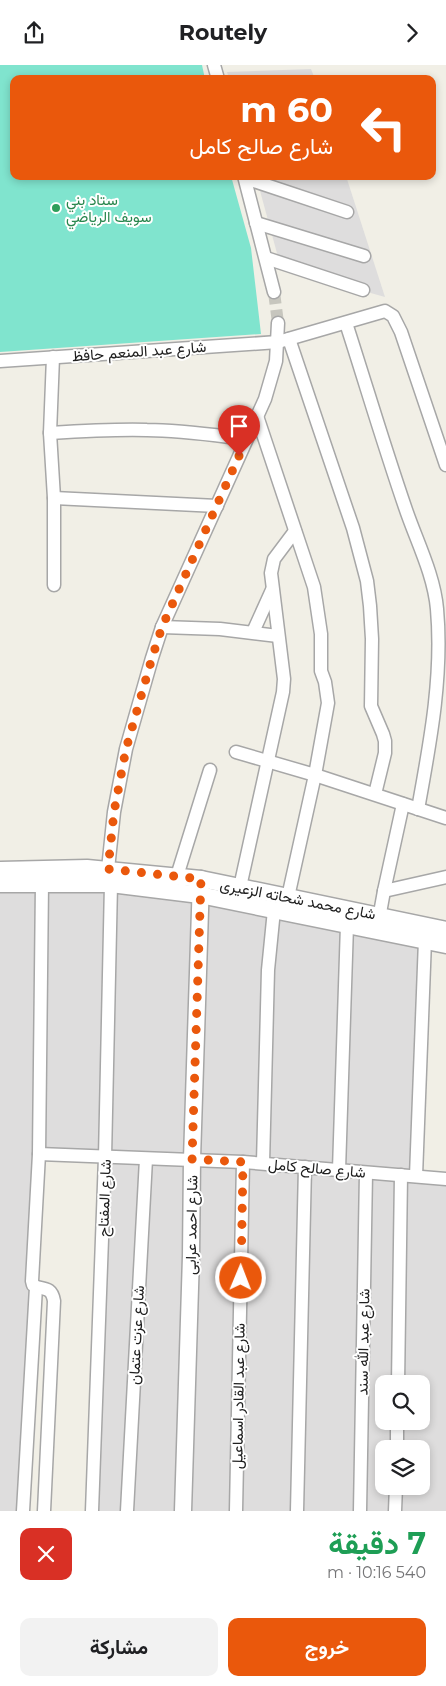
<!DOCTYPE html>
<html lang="ar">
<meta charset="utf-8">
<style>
:root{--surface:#fff;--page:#f2f2f2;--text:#202124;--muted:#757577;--accent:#ea580c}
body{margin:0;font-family:Montserrat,Vazirmatn,sans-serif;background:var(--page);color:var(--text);direction:rtl;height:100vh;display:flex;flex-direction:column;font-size:19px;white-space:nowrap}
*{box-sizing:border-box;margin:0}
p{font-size:16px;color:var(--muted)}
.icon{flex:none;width:28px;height:28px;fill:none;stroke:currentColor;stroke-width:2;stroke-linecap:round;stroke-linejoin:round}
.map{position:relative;height:1446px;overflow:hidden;direction:ltr}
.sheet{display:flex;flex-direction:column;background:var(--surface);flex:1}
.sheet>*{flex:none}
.banner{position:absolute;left:10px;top:10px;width:426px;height:105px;border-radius:10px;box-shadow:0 2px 8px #0003;direction:rtl;background:#ea580c;color:#fff;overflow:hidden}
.controls{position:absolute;left:375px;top:1310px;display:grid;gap:10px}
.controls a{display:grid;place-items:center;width:55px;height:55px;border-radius:10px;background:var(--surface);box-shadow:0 2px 8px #0003;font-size:25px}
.pin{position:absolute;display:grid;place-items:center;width:42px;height:42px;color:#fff;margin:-51px -21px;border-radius:50% 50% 50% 0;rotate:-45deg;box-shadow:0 0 5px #0007}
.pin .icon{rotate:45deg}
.me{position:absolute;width:55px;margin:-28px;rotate:1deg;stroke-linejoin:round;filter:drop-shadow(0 0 4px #0008)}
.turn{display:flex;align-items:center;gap:18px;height:105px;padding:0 20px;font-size:22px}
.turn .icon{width:65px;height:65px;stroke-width:2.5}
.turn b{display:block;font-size:35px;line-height:42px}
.round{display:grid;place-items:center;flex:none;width:52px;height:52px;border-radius:10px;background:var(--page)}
.headline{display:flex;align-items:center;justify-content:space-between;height:85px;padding:0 20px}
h1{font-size:30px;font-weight:700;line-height:38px;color:#1e9e55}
.action{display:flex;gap:10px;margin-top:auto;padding:10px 20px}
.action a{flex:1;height:58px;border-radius:10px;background:var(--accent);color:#fff;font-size:20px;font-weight:700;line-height:58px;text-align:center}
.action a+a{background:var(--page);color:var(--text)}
header{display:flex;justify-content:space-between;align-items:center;height:65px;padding:0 20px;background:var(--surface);font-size:22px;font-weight:700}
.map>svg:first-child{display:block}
.residential{fill:#dedddd;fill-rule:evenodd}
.pitch{fill:#80e4ce}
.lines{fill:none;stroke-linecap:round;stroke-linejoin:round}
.minor-tunnel{stroke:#c7c6be;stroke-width:12;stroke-dasharray:12 6;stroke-linecap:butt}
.minor-casing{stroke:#a7a7a7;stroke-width:15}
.tertiary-casing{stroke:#a7a7a7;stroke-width:19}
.minor{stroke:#fff;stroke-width:12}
.tertiary{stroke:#fff;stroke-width:16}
.route{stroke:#ea580c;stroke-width:9;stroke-dasharray:0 16.2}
.leisure-dot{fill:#2e9e5b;stroke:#fff;stroke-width:2}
.labels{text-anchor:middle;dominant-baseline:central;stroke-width:4;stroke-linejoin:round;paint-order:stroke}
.leisure-label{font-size:15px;fill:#27864d;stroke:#fff;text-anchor:start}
.street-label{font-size:15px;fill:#202020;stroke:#fff}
</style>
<header><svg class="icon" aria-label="forward" viewBox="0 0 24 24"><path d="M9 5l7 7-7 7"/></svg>Routely<svg class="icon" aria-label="share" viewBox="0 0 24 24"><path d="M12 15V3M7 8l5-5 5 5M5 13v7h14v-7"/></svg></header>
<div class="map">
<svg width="446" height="1446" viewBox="0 0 446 1446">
<rect width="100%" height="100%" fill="#f1efe6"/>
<g class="residential">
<path d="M311 4 315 14H229L227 7Z"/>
<path d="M256 111H346L385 232 281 203Z"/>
<path d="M42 818 30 1220 21 1446H0V819Z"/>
<path d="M44 820 106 821 424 876 415 1110 39 1089Z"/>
<path d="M106 1093 446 1116V1446H93ZM384 1319H421V1356H384ZM384 1384H421V1421H384Z"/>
</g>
<path class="pitch" d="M0 0H202L205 14H14V111H231L251 183 261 269 0 287Z"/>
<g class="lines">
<path class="minor-tunnel" d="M274 227 278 258"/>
<defs>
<g id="minor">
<path d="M214 0 218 14"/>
<path d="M244 111 274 227"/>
<path d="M245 113 347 147"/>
<path d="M256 158 364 191"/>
<path d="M266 193 363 225"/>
<path d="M346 258C366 320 384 381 405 442 416 475 434 509 437 544 443 611 430 678 418 744"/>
<path d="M289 274 353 463 367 516 370 541 372 574 371 641 383 669 385 676V688L375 729"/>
<path d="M53 292 50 368 54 433V520"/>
<path d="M0 296 278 277 385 246 393 251 401 267 446 400"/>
<path d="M257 351 314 522 321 569V606L325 617 328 638 315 710 288 832"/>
<path d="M50 368C82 366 114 364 147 365 180 365 213 370 246 374"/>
<path d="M54 433 217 441"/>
<path d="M162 562 220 564 278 571"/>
<path d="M253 567 272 525"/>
<path d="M236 687 315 710 446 753"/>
<path d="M108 804 114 747 126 684 152 593 162 562 265 334 276 296 278 258"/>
<path d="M177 811 210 705"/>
<path d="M240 822 283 627 284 614 271 508 274 494 295 466"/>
<path d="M384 826 446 812"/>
<path d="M378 859 384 826 403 739"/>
<path d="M39 1089 243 1097 446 1114"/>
<path d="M263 1098 268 905 274 845"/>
<path d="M339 1105 347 860"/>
<path d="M416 1111 425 875"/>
<path d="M36 1222C47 1224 52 1224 54 1236L44 1446"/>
<path d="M398 1319 401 1110"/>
<path d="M397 1384V1356"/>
<path d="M23 1446 36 1222 33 1220 32 1216 39 1089 42 818"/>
<path d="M92 1446 105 1092 111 819"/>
<path d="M127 1446 146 1094"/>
<path d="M236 1446 243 1097"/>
<path d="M297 1446 305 1102"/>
<path d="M360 1446 366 1108"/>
<path d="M395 1446 396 1421"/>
</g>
<g id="tertiary">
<path d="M0 805 87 803 201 814 446 865"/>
<path d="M0 819H111L200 830 446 880"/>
<path d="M183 1446 191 1191 192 1094 201 814"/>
</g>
</defs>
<use href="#minor" class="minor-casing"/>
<use href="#tertiary" class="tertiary-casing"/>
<use href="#minor" class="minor"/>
<use href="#tertiary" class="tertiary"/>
</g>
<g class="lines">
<path class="route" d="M239 391 162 562 152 593 126 684 114 747 108 804 201 814 192 1094 243 1097 241 1213"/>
</g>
<circle class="leisure-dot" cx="56" cy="143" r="5"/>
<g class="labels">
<g class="leisure-label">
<text x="66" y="134">ستاد بني<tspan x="66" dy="17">سويف الرياضي</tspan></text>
</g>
<g class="street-label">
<text transform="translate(139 286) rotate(-4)">شارع عبد المنعم حافظ</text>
<text transform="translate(298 834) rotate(11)">شارع محمد شحاته الزعيرى</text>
<text transform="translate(317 1103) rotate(5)">شارع صالح كامل</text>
<text transform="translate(104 1133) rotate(-88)">شارع المفتاح</text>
<text transform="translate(191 1160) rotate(-89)">شارع احمد عرابى</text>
<text transform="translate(136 1270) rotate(-87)">شارع عزت عتمان</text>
<text transform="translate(363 1277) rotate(-89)">شارع عبد الله سند</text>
<text transform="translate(238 1331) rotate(-89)">شارع عبد القادر اسماعيل</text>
</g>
</g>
</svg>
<div class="controls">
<a><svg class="icon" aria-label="search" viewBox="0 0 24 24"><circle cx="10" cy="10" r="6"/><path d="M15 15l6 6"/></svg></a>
<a><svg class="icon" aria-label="layers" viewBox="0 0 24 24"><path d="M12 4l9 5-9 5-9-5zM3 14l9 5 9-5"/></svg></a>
</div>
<div class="pin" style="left:239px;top:391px;background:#d93025"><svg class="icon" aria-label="arrive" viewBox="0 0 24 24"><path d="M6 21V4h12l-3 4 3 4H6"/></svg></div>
<svg class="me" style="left:241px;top:1213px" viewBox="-20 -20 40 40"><circle r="17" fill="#ea580c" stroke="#fff" stroke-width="3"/><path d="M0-11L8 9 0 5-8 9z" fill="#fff"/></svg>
<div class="banner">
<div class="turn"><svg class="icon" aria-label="left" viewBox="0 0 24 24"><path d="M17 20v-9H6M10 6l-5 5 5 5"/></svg><div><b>60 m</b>شارع صالح كامل</div></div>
</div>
</div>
<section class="sheet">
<div class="headline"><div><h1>7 دقيقة</h1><p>540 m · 10:16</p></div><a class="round" style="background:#d93025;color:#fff"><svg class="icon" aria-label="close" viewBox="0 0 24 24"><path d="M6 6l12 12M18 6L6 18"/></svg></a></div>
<div class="action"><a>خروج</a><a>مشاركة</a></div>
</section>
